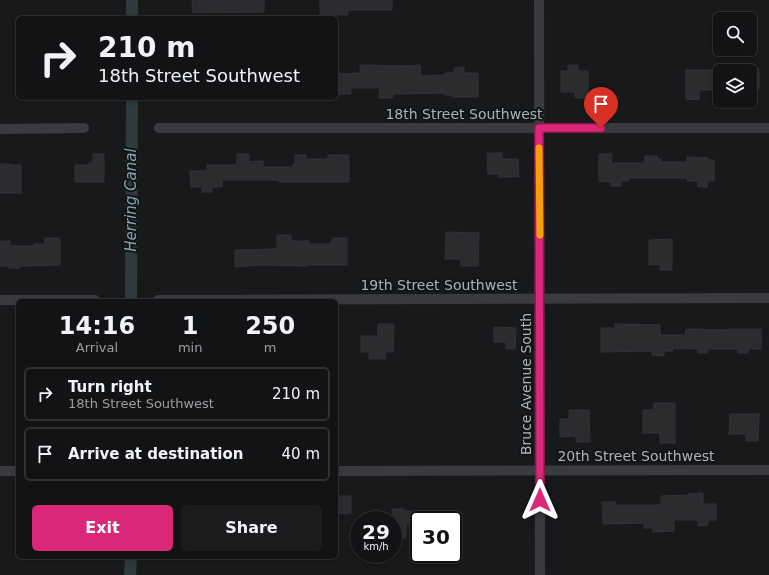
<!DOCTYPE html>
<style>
:root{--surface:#121314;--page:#1b1c1d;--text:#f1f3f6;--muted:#9c9ea0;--line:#313234;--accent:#db2777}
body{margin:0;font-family:"DejaVu Sans",sans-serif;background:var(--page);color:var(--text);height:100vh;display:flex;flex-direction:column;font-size:15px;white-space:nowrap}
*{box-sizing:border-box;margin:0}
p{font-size:13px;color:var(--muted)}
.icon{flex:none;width:22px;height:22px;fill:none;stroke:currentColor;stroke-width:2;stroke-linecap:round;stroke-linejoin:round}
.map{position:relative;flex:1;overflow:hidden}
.details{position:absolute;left:16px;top:299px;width:322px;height:260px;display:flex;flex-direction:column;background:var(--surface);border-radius:6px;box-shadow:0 2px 6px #0003,0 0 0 1px var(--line)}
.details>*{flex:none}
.banner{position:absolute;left:16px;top:16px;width:322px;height:84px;border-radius:6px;box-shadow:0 2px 6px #0003,0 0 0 1px var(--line);background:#121314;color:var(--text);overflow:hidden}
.controls{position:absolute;left:713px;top:12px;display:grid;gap:8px}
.controls a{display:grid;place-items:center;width:44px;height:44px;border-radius:6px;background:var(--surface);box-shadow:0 2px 6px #0003,0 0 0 1px var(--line);font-size:20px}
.speed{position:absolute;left:350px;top:511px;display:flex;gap:8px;font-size:20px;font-weight:700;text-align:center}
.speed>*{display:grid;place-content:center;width:52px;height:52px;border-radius:50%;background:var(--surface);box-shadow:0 2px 6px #0003,0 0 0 1px var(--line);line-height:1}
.speed small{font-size:10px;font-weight:400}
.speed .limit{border:2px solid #111;border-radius:6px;background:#fff;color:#111}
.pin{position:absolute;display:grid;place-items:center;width:34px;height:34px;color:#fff;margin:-41px -17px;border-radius:50% 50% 50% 0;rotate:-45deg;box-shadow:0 0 4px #0007}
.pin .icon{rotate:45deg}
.me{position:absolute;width:44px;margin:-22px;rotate:0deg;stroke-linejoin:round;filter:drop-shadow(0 0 3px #0008)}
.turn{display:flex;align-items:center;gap:14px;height:84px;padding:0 16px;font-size:18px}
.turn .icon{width:52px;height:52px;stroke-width:2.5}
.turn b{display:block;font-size:28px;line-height:34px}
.eta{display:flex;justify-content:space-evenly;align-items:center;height:68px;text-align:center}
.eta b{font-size:24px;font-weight:600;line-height:28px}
.primary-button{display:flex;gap:8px;margin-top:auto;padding:8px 16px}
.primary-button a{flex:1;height:46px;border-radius:6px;background:var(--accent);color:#fff;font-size:16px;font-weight:600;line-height:46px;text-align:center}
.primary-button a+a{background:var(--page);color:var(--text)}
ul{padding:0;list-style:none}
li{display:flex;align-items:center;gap:12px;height:54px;margin:0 8px 6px;padding:0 8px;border:2px solid var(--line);border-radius:6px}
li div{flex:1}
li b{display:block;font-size:15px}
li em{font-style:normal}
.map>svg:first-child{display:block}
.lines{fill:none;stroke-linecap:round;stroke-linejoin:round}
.canal{stroke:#2f3a3e;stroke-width:12}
.building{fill:#2b2c2e;stroke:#323336}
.street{stroke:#393b3f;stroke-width:10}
.route-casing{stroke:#8e194d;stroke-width:10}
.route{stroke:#db2777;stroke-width:7}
.slow{stroke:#f59e0b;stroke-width:7}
.labels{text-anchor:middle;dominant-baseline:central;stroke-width:4;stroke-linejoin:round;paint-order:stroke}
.street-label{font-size:14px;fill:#abb2b9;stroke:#131415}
.water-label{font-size:15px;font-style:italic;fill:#84a6b3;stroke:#131415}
</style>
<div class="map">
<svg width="769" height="575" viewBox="0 0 769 575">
<rect width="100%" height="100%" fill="#18191a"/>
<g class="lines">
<g class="canal">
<path d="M132 18V0"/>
<path d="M131 301 132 98"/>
<path d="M130 575 131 557"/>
</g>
</g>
<g class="building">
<path d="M192 0H264V12L193 13Z"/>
<path d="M320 0H392V10H348V15H320Z"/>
<path d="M360 65 404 66 420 65 421 76 445 75V73H454V68L464 67V73H478V97H452V95H445V93L393 94 392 98H379L380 88H351V94H336V74L360 73Z"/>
<path d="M568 65H578V71H588V98H575V92H561V71H568Z"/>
<rect x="750" y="69" width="9" height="20"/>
<path d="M686 70H716V90H699V100L686 99Z"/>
<path d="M487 153H502V159H518L519 177H499V174H488Z"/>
<path d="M93 154H104V182H75V165H89V163H93Z"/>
<path d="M237 154H249V162L263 161V167H292V165H295V155H306V159H328V155H349V182H279V180H222V187H212V192H202V187H191L190 171H207V165H237Z"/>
<path d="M599 154H612L611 163H645V156H657V159H661V162H687V157L708 158V160H714V181H707V187H698V181H687V178H630L629 181H621V186H611V182L599 181Z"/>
<path d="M0 164H11V165H21V193H0Z"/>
<path d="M446 232 479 233 478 266H461V259H445Z"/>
<path d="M277 235H291V241H309V244H332V238H347V265H308V266L261 265 235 267V250L277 249Z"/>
<path d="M44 238H60V265L20 266V268H9V266H1V262H0V241H10V246H34V244H45Z"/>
<path d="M672 239V270H660V264L649 265V240Z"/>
<path d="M378 324H394L393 352H385V359H369V352H361V336H378Z"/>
<path d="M615 324 660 325V335H685L686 329 728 330V329H761V349H748V353H738V349H707V353H698V349L673 348V351H664V356L652 355V351L601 352V328H615Z"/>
<path d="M494 327 516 328 515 349H506V342H494Z"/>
<path d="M654 403H675V443H660V433H643V410H654Z"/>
<path d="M569 410H589L590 442H576V436L560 437V419H569Z"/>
<path d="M730 414H759L758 441H746V434H729Z"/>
<path d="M703 493V504H716V520H708V525L698 526V520H674V531L653 532V528H644V523L603 524 602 502H615V505H661V496L688 495V494Z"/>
<path d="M336 496H351V513L336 514Z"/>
<path d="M392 509H404V511H411L412 524H406V538H393Z"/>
</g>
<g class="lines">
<g class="street">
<path d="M539 0 540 575"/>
<path d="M159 128H769"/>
<path d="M0 129 84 128"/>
<path d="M0 300H95"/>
<path d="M158 300 769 298"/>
<path d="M0 471H18"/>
<path d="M336 471 769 470"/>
</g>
</g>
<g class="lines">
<defs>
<path id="route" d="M540 500 539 128H601"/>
</defs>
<use href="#route" class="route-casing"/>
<use href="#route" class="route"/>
<path class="slow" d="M539 148 540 235"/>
</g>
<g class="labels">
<g class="street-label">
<text x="464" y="114">18th Street Southwest</text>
<text x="439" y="285">19th Street Southwest</text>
<text transform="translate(526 384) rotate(-90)">Bruce Avenue South</text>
<text x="636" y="456">20th Street Southwest</text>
</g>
<g class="water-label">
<text transform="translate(131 200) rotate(-90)">Herring Canal</text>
</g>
</g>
</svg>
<div class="controls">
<a><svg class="icon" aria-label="search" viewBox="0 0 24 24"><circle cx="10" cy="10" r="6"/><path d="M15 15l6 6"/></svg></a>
<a><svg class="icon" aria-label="layers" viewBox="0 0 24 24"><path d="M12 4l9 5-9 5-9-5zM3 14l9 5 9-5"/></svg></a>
</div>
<div class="speed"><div>29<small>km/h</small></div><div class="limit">30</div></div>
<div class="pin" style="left:601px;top:128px;background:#d93025"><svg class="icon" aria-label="arrive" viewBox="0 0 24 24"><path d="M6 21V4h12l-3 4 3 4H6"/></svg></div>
<svg class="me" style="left:540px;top:500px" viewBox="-20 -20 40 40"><path d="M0-17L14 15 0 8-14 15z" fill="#db2777" stroke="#fff" stroke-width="4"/></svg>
<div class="banner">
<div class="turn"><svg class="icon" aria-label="right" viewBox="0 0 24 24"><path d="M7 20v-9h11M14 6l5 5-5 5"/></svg><div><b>210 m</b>18th Street Southwest</div></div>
</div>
<section class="details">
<div class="eta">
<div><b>14:16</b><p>Arrival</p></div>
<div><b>1</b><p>min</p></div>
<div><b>250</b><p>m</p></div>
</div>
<ul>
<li><svg class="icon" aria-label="right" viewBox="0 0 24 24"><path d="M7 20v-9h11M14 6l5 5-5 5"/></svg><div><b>Turn right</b><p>18th Street Southwest</p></div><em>210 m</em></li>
<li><svg class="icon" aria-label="arrive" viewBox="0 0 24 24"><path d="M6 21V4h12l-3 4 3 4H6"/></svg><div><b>Arrive at destination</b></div><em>40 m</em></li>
</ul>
<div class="primary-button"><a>Exit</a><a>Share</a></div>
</section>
</div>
